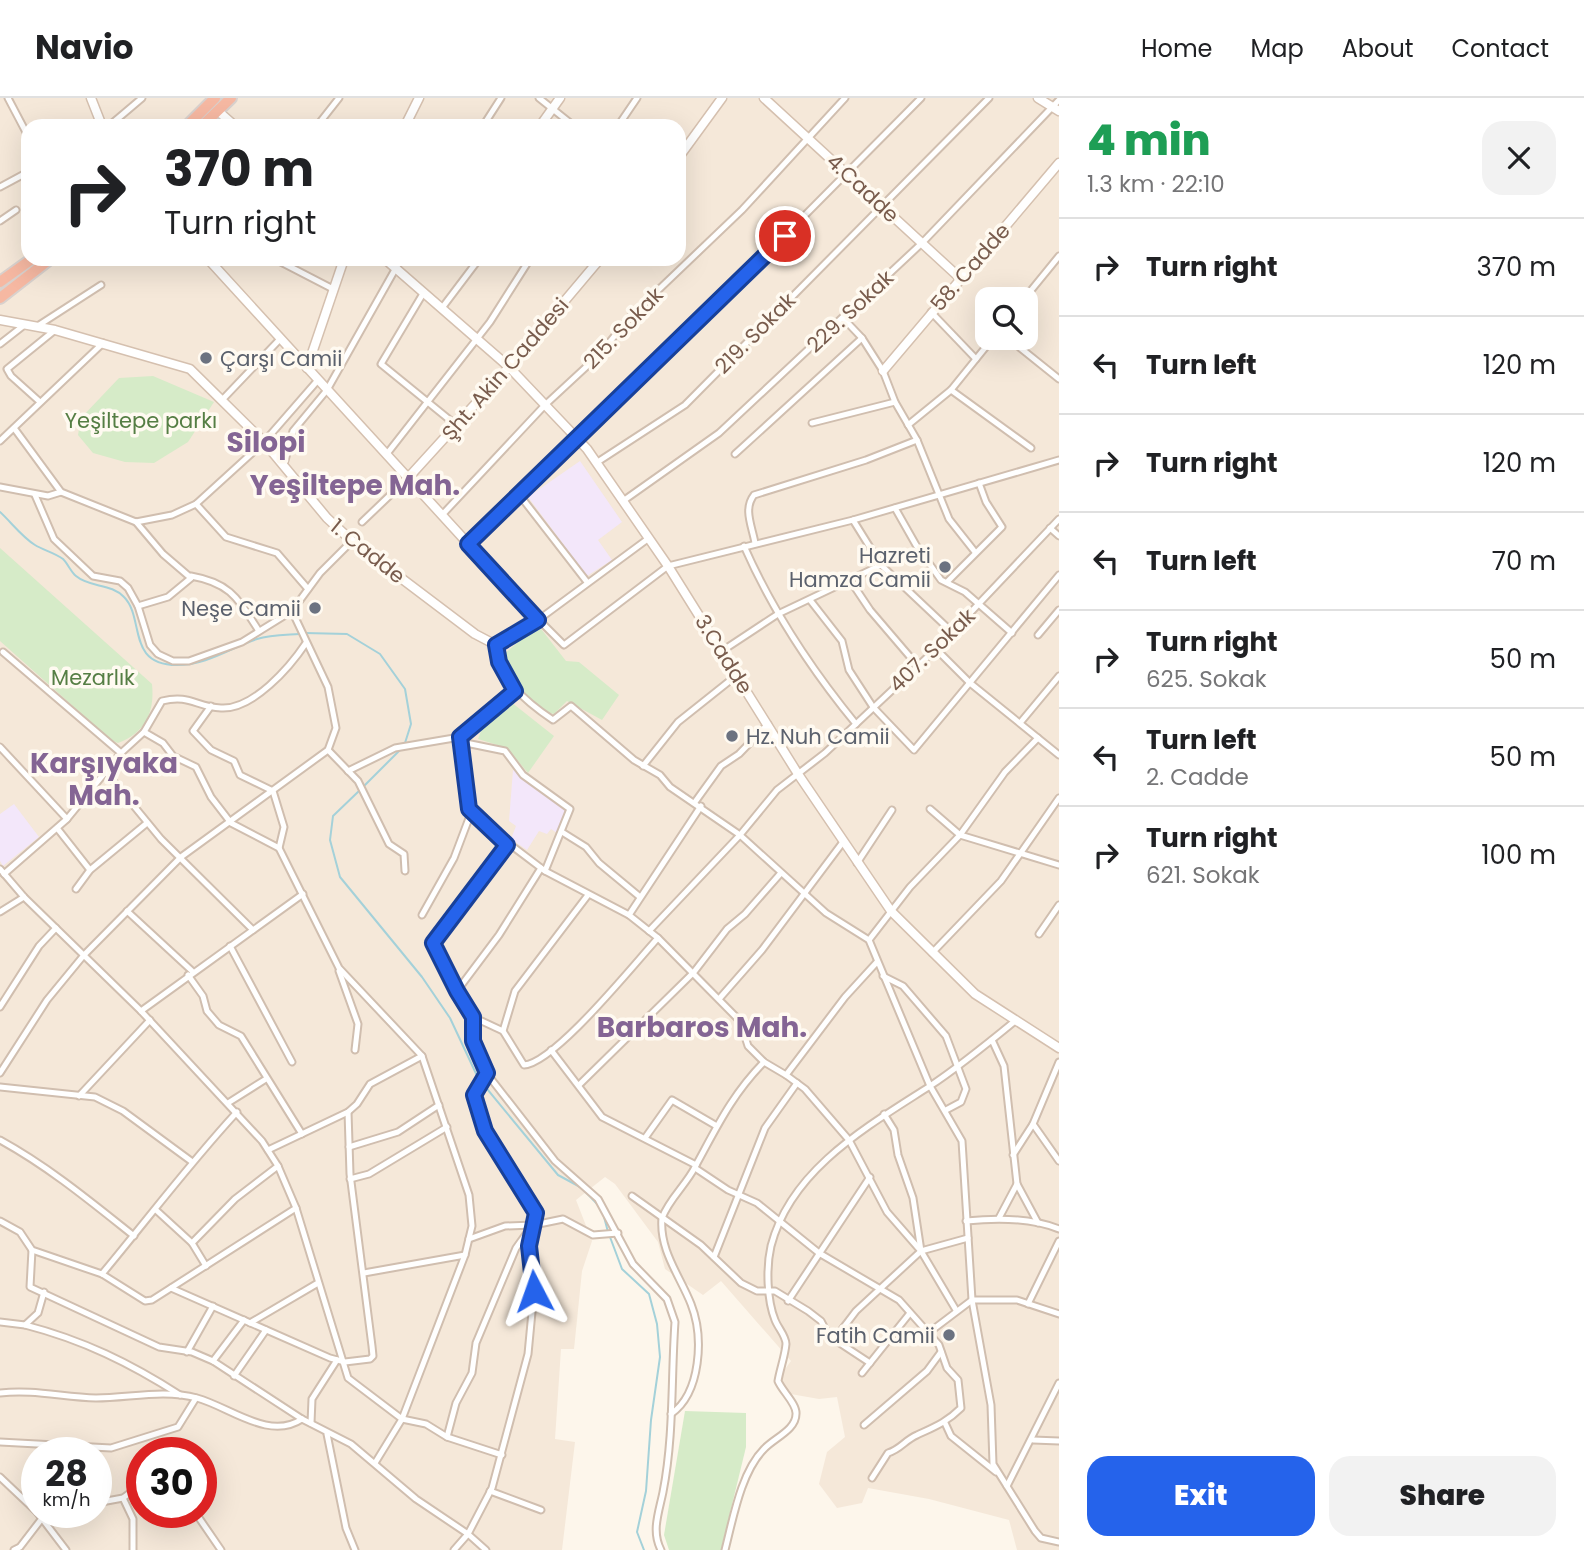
<!DOCTYPE html>
<meta charset="utf-8">
<style>
:root{--surface:#fff;--page:#f2f2f2;--text:#202124;--muted:#757577;--line:#e0e0e0;--accent:#2563eb}
body{margin:0;font-family:Poppins,sans-serif;background:var(--page);color:var(--text);height:100vh;display:flex;flex-direction:column;font-size:26px;white-space:nowrap}
*{box-sizing:border-box;margin:0}
p{font-size:23px;color:var(--muted)}
.icon{flex:none;width:38px;height:38px;fill:none;stroke:currentColor;stroke-width:2;stroke-linecap:round;stroke-linejoin:round}
.map{position:relative;flex:1;overflow:hidden}
.drawer{display:flex;flex-direction:column;background:var(--surface);width:525px}
.drawer>*{flex:none}
.top-card{position:absolute;left:21px;top:21px;width:665px;height:147px;border-radius:21px;box-shadow:0 7px 28px #0002;background:#fff;color:var(--text);overflow:hidden}
.fabs{position:absolute;left:975px;top:189px;display:grid;gap:14px}
.fabs a{display:grid;place-items:center;width:63px;height:63px;border-radius:14px;background:var(--surface);box-shadow:0 7px 28px #0002;font-size:35px}
.speed{position:absolute;left:21px;top:1339px;display:flex;gap:14px;font-size:35px;font-weight:700;text-align:center}
.speed>*{display:grid;place-content:center;width:91px;height:91px;border-radius:50%;background:var(--surface);box-shadow:0 7px 28px #0002;line-height:1}
.speed small{font-size:18px;font-weight:400}
.speed .limit{border:10px solid #d22;background:#fff;color:#111}
.pin{position:absolute;display:grid;place-items:center;width:60px;height:60px;color:#fff;margin:-30px;border:4px solid #fff;border-radius:50%;box-shadow:0 2px 7px #0007}
.me{position:absolute;width:77px;margin:-38px;rotate:356deg;stroke-linejoin:round;filter:drop-shadow(0 0 5px #0008)}
.turn{display:flex;align-items:center;gap:24px;height:147px;padding:0 28px;font-size:32px}
.turn .icon{width:91px;height:91px;stroke-width:2.5}
.turn b{display:block;font-size:49px;line-height:60px}
.round{display:grid;place-items:center;flex:none;width:74px;height:74px;border-radius:21px;background:var(--page)}
.overview{display:flex;align-items:center;justify-content:space-between;height:119px;padding:0 28px}
h1{font-size:42px;font-weight:800;line-height:52px;color:#1e9e55}
.primary-button{display:flex;gap:14px;margin-top:auto;padding:14px 28px}
.primary-button a{flex:1;height:80px;border-radius:21px;background:var(--accent);color:#fff;font-size:28px;font-weight:800;line-height:80px;text-align:center}
.primary-button a+a{background:var(--page);color:var(--text)}
ul{padding:0;list-style:none}
li{display:flex;align-items:center;gap:21px;height:98px;padding:0 28px;border-top:2px solid var(--line)}
li div{flex:1}
li b{display:block;font-size:26px}
li em{font-style:normal}
header{display:flex;align-items:center;gap:42px;box-sizing:border-box;height:98px;padding:0 35px;background:var(--surface);border-bottom:2px solid var(--line)}
header strong{font-size:33px}
nav{display:flex;gap:38px;margin-inline-start:auto;font-size:24px}
main{display:flex;flex:1;min-height:0}
.map>svg:first-child{display:block}
.residential{fill:#f5e8d9;fill-rule:evenodd}
.education{fill:#f3e7fa}
.green{fill:#d6ebc8}
.lines{fill:none;stroke-linecap:round;stroke-linejoin:round}
.stream{stroke:#a4d1d9;stroke-width:2}
.street-casing{stroke:#d0beaf;stroke-width:9}
.secondary-casing{stroke:#d5c0af;stroke-width:11}
.highway-casing{stroke:#d9d1cd;stroke-width:14}
.street{stroke:#fff;stroke-width:5}
.secondary{stroke:#fff;stroke-width:8}
.highway{stroke:#f6b8a2;stroke-width:10}
.route-casing{stroke:#184099;stroke-width:18}
.route{stroke:#2563eb;stroke-width:12}
.worship-dot{fill:#6b7280;stroke:#fffaf1;stroke-width:2.5}
.labels{text-anchor:middle;dominant-baseline:central;stroke-width:7;stroke-linejoin:round;paint-order:stroke}
.street-label{font-size:21px;fill:#795c4d;stroke:#fffaf1}
.worship-label{font-size:21px;fill:#5b616d;stroke:#fffaf1;text-anchor:end}
.park-label{font-size:21px;fill:#557e44;stroke:#fffaf1}
.district-label{font-size:28px;font-weight:bold;fill:#846594;stroke:#fffaf1}
</style>
<header>
<strong>Navio</strong>
<nav><a>Home</a><a>Map</a><a>About</a><a>Contact</a></nav>
</header>
<main>
<div class="map">
<svg width="1059" height="1452" viewBox="0 0 1059 1452">
<rect width="100%" height="100%" fill="#fdf6eb"/>
<path class="residential" d="M0 0H1059V1452H1017L1009 1422 929 1401 868 1390 862 1405 837 1410 819 1386 827 1354 845 1339 837 1299 819 1301 785 1295 780 1278 791 1263 721 1183 703 1197 665 1171 658 1144 615 1086 605 1079 576 1102 592 1143 582 1173 574 1251H561L555 1341 575 1344 562 1452H0ZM28 28H679V161H28ZM987 201H1026V240H987ZM37 1354H96V1414H37ZM142 1354H201V1414H142Z"/>
<g class="education">
<path d="M580 363 622 424 598 442 612 462 587 478 528 399Z"/>
<path d="M513 672 566 712 557 735 551 731 547 736 539 733 527 752 511 741 516 728 509 723Z"/>
<path d="M14 706 39 739 3 768 0 763V716Z"/>
</g>
<g class="green">
<path d="M153 278 214 304 188 344 154 365 125 364 93 355 78 337 81 320 119 280Z"/>
<path d="M0 450 152 586C155 614 145 635 118 645L111 642 0 543Z"/>
<path d="M538 527 566 563 579 564 619 597 602 622 567 603 554 616C533 612 514 581 502 564L503 557Z"/>
<path d="M511 604 554 638 528 675 507 650 478 641 483 628Z"/>
<path d="M685 1313 746 1315V1349L721 1452H669L664 1437Z"/>
</g>
<g class="lines">
<g class="stream">
<path d="M0 414C11 424 22 439 35 447 43 452 55 455 63 461 68 466 71 474 76 478 90 490 111 485 124 499 145 520 126 567 177 567 207 567 230 550 257 541 270 537 286 537 299 536"/>
<path d="M305 535 347 536 380 556 405 591 411 626 405 645"/>
<path d="M364 688 400 652"/>
<path d="M360 692 333 718 330 742 340 779 422 879 450 920 479 982"/>
<path d="M483 986 558 1077 582 1090 599 1108"/>
<path d="M603 1115 608 1134"/>
<path d="M610 1139 622 1171 649 1196 657 1226 660 1259 651 1322 646 1393 637 1434 644 1452"/>
</g>
<defs>
<g id="street">
<path d="M8 0 28 38"/>
<path d="M539 0 574 28"/>
<path d="M109 28 142 0"/>
<path d="M317 28 339 0"/>
<path d="M483 28 501 0"/>
<path d="M618 28 637 0"/>
<path d="M0 89 28 74"/>
<path d="M0 123 16 112"/>
<path d="M275 161 333 191"/>
<path d="M424 194 381 266 456 327"/>
<path d="M1024 201 1059 158"/>
<path d="M442 210 479 161"/>
<path d="M931 214 976 261"/>
<path d="M843 220 862 240 883 273 895 304 917 342 949 421 975 454"/>
<path d="M36 229 101 187"/>
<path d="M1008 240 1059 281"/>
<path d="M0 246 23 228"/>
<path d="M951 292 1031 350"/>
<path d="M223 301 281 240"/>
<path d="M40 304 11 278 7 271 55 232"/>
<path d="M812 325 895 304"/>
<path d="M908 327 951 292 993 240"/>
<path d="M14 330 61 394 136 424 172 417 196 406 264 344 318 282"/>
<path d="M0 343 103 245"/>
<path d="M735 356 862 240"/>
<path d="M386 357 490 224 530 161"/>
<path d="M596 365 685 307 989 0"/>
<path d="M284 366 293 333 327 292 401 161"/>
<path d="M0 389 48 398 61 394"/>
<path d="M518 395 587 484"/>
<path d="M35 397 54 441 93 478 120 483 128 490 138 508 150 547 158 556 173 563H189L242 544 292 513 320 475 352 443"/>
<path d="M623 403 719 335 922 145 1059 2"/>
<path d="M196 406 226 439 277 455 308 491"/>
<path d="M895 410 916 447 941 482 965 494 1012 535"/>
<path d="M442 417 545 307 599 257 630 219 742 112 845 0"/>
<path d="M853 422 881 467 952 534"/>
<path d="M136 424 163 456 191 480 168 499 138 508"/>
<path d="M362 424 408 380"/>
<path d="M1050 430 1059 438"/>
<path d="M649 440 538 522 496 547C502 583 523 602 553 622L571 608 634 662 660 677 670 689 740 737 826 815 869 842 930 988 962 1043 972 1202 991 1307 993 1366 1035 1433 1041 1440 1059 1444"/>
<path d="M755 445C752 428 743 411 754 397L866 362 917 342"/>
<path d="M468 446 714 209 921 0"/>
<path d="M744 448C773 514 811 571 856 626"/>
<path d="M191 478C231 485 238 501 259 533"/>
<path d="M850 482 870 512 917 567"/>
<path d="M948 483 1002 429 986 404 979 385"/>
<path d="M810 502 842 543 849 572 873 609 914 652 1059 477"/>
<path d="M537 520 564 547 668 468 853 422 1059 362"/>
<path d="M1038 537 1059 512"/>
<path d="M936 551 970 585 1059 657"/>
<path d="M722 553 778 516 881 467"/>
<path d="M3 554 121 655"/>
<path d="M211 608 193 633 211 652 234 663 240 677 273 693 284 729 279 750 339 870 422 958 469 1097 472 1128 465 1157 402 1321 375 1365"/>
<path d="M1020 625 1059 578"/>
<path d="M144 634 163 645 173 658 196 669 211 699 231 725 279 750"/>
<path d="M460 639 469 711 475 720 545 773 629 817 658 840 740 923 748 948 764 964 786 977 845 899 877 864"/>
<path d="M461 644 505 653 523 677 570 711 545 773"/>
<path d="M0 649 67 721"/>
<path d="M328 652 358 683 389 746 404 756 405 773"/>
<path d="M643 668 678 624 737 577"/>
<path d="M348 673 395 650 460 639 515 593"/>
<path d="M106 674 161 741 253 832"/>
<path d="M695 704 721 668 739 656 768 626"/>
<path d="M930 711 960 737 1059 767"/>
<path d="M57 730 90 772"/>
<path d="M562 734 586 749 599 765 640 799"/>
<path d="M857 765 892 712"/>
<path d="M0 771 24 799 141 913 262 1043 278 1068 296 1110 348 1280 402 1321 426 1326 447 1339 502 1357"/>
<path d="M4 776 67 721 121 655 144 634 162 603C190 596 196 609 221 610 253 612 290 569 306 545"/>
<path d="M76 791 90 772 147 725"/>
<path d="M588 797 515 893 503 933 524 967C555 965 634 866 658 840"/>
<path d="M127 813 192 873"/>
<path d="M0 814 24 799"/>
<path d="M422 817 454 760 471 715"/>
<path d="M629 817 701 708"/>
<path d="M649 833 740 737 777 692 825 655 936 551 1059 421"/>
<path d="M1039 836 1059 807"/>
<path d="M869 842 910 789 960 737 1005 674 1038 640"/>
<path d="M230 848 292 964"/>
<path d="M932 855 1001 783 1059 700"/>
<path d="M339 873 358 926 355 952"/>
<path d="M188 877 203 898 207 913 219 927 241 938 302 1036"/>
<path d="M883 878 903 888 946 938 966 991 961 1004 946 1012"/>
<path d="M457 893 499 837 541 770"/>
<path d="M719 901 762 852 843 744"/>
<path d="M0 909 39 848 56 830"/>
<path d="M141 913 303 796"/>
<path d="M473 919V943L488 977 555 1063 598 1101 633 1166 667 1201 675 1224C671 1281 674 1338 663 1394 659 1414 651 1433 661 1452"/>
<path d="M503 933 473 919 455 891 433 845 507 747"/>
<path d="M992 942 1004 968 1017 1086 1038 1125"/>
<path d="M551 952 602 1019 696 1067"/>
<path d="M0 975 47 902 84 857 181 759 328 652 336 630 328 589 292 513"/>
<path d="M786 977 805 991 849 1042 887 1114 921 1153 956 1212"/>
<path d="M579 987 694 874 727 831 745 816 780 776"/>
<path d="M0 989 95 999 123 1013 191 1063"/>
<path d="M79 998 150 922"/>
<path d="M228 1005 266 981"/>
<path d="M884 1016 894 1032 898 1057 913 1100 921 1153"/>
<path d="M1033 1026 1059 1063"/>
<path d="M645 1040 672 1002 715 1027"/>
<path d="M0 1042C49 1069 90 1103 134 1138"/>
<path d="M349 1049 398 1034 439 1007"/>
<path d="M268 1052 348 1014 357 1006 370 986 422 958"/>
<path d="M1013 1057 1033 1026 1059 964"/>
<path d="M695 1070 728 1092 757 1105 819 1155 899 1202 939 1247 947 1270 958 1282 961 1310C947 1324 934 1329 917 1337 905 1342 901 1351 888 1355L872 1380"/>
<path d="M350 1081 369 1076 447 1029"/>
<path d="M632 1098 701 1147 741 1185 757 1193H775L808 1213 821 1223 829 1238 870 1265"/>
<path d="M156 1112 192 1145 206 1168"/>
<path d="M999 1120 1017 1086"/>
<path d="M0 1123 20 1134 32 1152 102 1176 145 1203 152 1202 296 1110"/>
<path d="M966 1123C995 1120 1032 1120 1059 1131"/>
<path d="M469 1141 505 1128 533 1127"/>
<path d="M192 1145 235 1101 278 1068"/>
<path d="M32 1152 30 1189 159 1249 192 1254 213 1263 302 1321 351 1346 416 1401 468 1436 486 1452"/>
<path d="M714 1159 765 1030 797 985"/>
<path d="M364 1175 465 1157"/>
<path d="M102 1176C147 1122 189 1066 237 1014"/>
<path d="M171 1190 330 1260 345 1264 370 1261 373 1258 372 1248 350 1076 348 1014"/>
<path d="M788 1203 870 1079"/>
<path d="M1028 1206 1059 1143"/>
<path d="M0 1224 25 1227 38 1215 44 1194"/>
<path d="M250 1225 318 1185"/>
<path d="M25 1227C83 1242 130 1265 180 1297"/>
<path d="M927 1236 972 1202H1017L1059 1216"/>
<path d="M834 1242 856 1213 921 1153 968 1140"/>
<path d="M187 1254 213 1208"/>
<path d="M213 1263 244 1222"/>
<path d="M862 1275 910 1215"/>
<path d="M234 1278 266 1232"/>
<path d="M0 1295C32 1291 63 1299 96 1300 129 1300 163 1291 197 1300 230 1309 269 1343 302 1321"/>
<path d="M671 1316C701 1295 704 1239 691 1206 680 1178 659 1152 662 1120 669 1101 686 1087 695 1069 717 1029 731 998 764 964"/>
<path d="M311 1325 312 1301 337 1262"/>
<path d="M945 1325 951 1338 996 1374"/>
<path d="M864 1327 927 1273 941 1254"/>
<path d="M327 1336 346 1430 355 1452"/>
<path d="M447 1339 456 1305 472 1275 476 1245 516 1150 526 1136 534 1127 563 1121 593 1137 618 1135"/>
<path d="M1033 1342 1059 1343"/>
<path d="M0 1344 111 1350 178 1329 196 1300"/>
<path d="M0 1379 37 1414"/>
<path d="M1007 1388 1059 1285"/>
<path d="M490 1393 541 1412"/>
<path d="M123 1400 133 1421V1452"/>
<path d="M96 1405 123 1400 142 1386"/>
<path d="M37 1414 66 1452"/>
<path d="M195 1414 221 1452"/>
<path d="M14 1452 20 1449 43 1419 56 1414"/>
<path d="M454 1452 468 1436 492 1390 528 1256 534 1193 529 1148 536 1115C512 1079 482 1040 474 997L487 975"/>
<path d="M725 1452C733 1421 741 1374 764 1351 774 1340 796 1332 796 1316 797 1306 782 1293 778 1283 780 1271 785 1258 786 1246 786 1238 778 1230 775 1222 767 1202 766 1170 771 1148 791 1071 868 1028 930 988 959 969 987 946 1015 923"/>
</g>
<g id="secondary">
<path d="M91 0 102 28"/>
<path d="M764 0 961 181"/>
<path d="M1038 0 1059 13"/>
<path d="M218 13 235 28"/>
<path d="M405 28 419 0"/>
<path d="M540 28 560 0"/>
<path d="M679 59 722 0"/>
<path d="M208 161 536 520"/>
<path d="M385 161 509 269 587 351 668 468 798 676 891 813 975 896 1059 950"/>
<path d="M0 222 55 232 190 271 264 344 327 420 352 443 475 536 496 547"/>
<path d="M307 270 344 161"/>
<path d="M883 273 1059 65"/>
<path d="M408 380 509 269 600 161"/>
</g>
<g id="highway">
<path d="M187 28 215 0"/>
<path d="M202 28 231 0"/>
<path d="M0 184 32 161"/>
<path d="M0 200 50 161"/>
</g>
</defs>
<use href="#street" class="street-casing"/>
<use href="#secondary" class="secondary-casing"/>
<use href="#highway" class="highway-casing"/>
<use href="#street" class="street"/>
<use href="#secondary" class="secondary"/>
<use href="#highway" class="highway"/>
</g>
<g class="lines">
<defs>
<path id="route" d="M534 1193 529 1148 536 1115 485 1033 474 997 487 975 473 943V919L457 893 433 845 507 747 469 711 460 639 515 593 499 564 496 547 538 522 468 446 785 138"/>
</defs>
<use href="#route" class="route-casing"/>
<use href="#route" class="route"/>
</g>
<g class="worship-dot">
<circle cx="206" cy="260" r="7"/>
<circle cx="945" cy="469" r="7"/>
<circle cx="315" cy="510" r="7"/>
<circle cx="732" cy="638" r="7"/>
<circle cx="949" cy="1237" r="7"/>
</g>
<g class="labels">
<g class="street-label">
<text transform="translate(863 90) rotate(43)">4.Cadde</text>
<text transform="translate(970 169) rotate(-49)">58. Cadde</text>
<text transform="translate(850 213) rotate(-43)">229. Sokak</text>
<text transform="translate(623 230) rotate(-46)">215. Sokak</text>
<text transform="translate(755 235) rotate(-45)">219. Sokak</text>
<text transform="translate(505 271) rotate(-49)">Şht. Akin Caddesi</text>
<text transform="translate(368 453) rotate(39)">1. Cadde</text>
<text transform="translate(932 552) rotate(-44)">407. Sokak</text>
<text transform="translate(724 556) rotate(58)">3.Cadde</text>
</g>
<g class="worship-label">
<text x="220" y="260" text-anchor="start">Çarşı Camii</text>
<text x="931" y="457">Hazreti<tspan x="931" dy="24">Hamza Camii</tspan></text>
<text x="301" y="510">Neşe Camii</text>
<text x="746" y="638" text-anchor="start">Hz. Nuh Camii</text>
<text x="935" y="1237">Fatih Camii</text>
</g>
<g class="park-label">
<text x="141" y="322">Yeşiltepe parkı</text>
<text x="93" y="579">Mezarlık</text>
</g>
<g class="district-label">
<text x="266" y="344">Silopi</text>
<text x="355" y="387">Yeşiltepe Mah.</text>
<text x="104" y="665">Karşıyaka<tspan x="104" dy="32">Mah.</tspan></text>
<text x="702" y="929">Barbaros Mah.</text>
</g>
</g>
</svg>
<div class="fabs">
<a><svg class="icon" aria-label="search" viewBox="0 0 24 24"><circle cx="10" cy="10" r="6"/><path d="M15 15l6 6"/></svg></a>
</div>
<div class="speed"><div>28<small>km/h</small></div><div class="limit">30</div></div>
<div class="pin" style="left:785px;top:138px;background:#d93025"><svg class="icon" aria-label="arrive" viewBox="0 0 24 24"><path d="M6 21V4h12l-3 4 3 4H6"/></svg></div>
<svg class="me" style="left:534px;top:1193px" viewBox="-20 -20 40 40"><path d="M0-17L14 15 0 8-14 15z" fill="#2563eb" stroke="#fff" stroke-width="4"/></svg>
<div class="top-card">
<div class="turn"><svg class="icon" aria-label="right" viewBox="0 0 24 24"><path d="M7 20v-9h11M14 6l5 5-5 5"/></svg><div><b>370 m</b>Turn right</div></div>
</div>
</div>
<section class="drawer">
<div class="overview"><div><h1>4 min</h1><p>1.3 km · 22:10</p></div><a class="round"><svg class="icon" aria-label="close" viewBox="0 0 24 24"><path d="M6 6l12 12M18 6L6 18"/></svg></a></div>
<ul>
<li><svg class="icon" aria-label="right" viewBox="0 0 24 24"><path d="M7 20v-9h11M14 6l5 5-5 5"/></svg><div><b>Turn right</b></div><em>370 m</em></li>
<li><svg class="icon" aria-label="left" viewBox="0 0 24 24"><path d="M17 20v-9H6M10 6l-5 5 5 5"/></svg><div><b>Turn left</b></div><em>120 m</em></li>
<li><svg class="icon" aria-label="right" viewBox="0 0 24 24"><path d="M7 20v-9h11M14 6l5 5-5 5"/></svg><div><b>Turn right</b></div><em>120 m</em></li>
<li><svg class="icon" aria-label="left" viewBox="0 0 24 24"><path d="M17 20v-9H6M10 6l-5 5 5 5"/></svg><div><b>Turn left</b></div><em>70 m</em></li>
<li><svg class="icon" aria-label="right" viewBox="0 0 24 24"><path d="M7 20v-9h11M14 6l5 5-5 5"/></svg><div><b>Turn right</b><p>625. Sokak</p></div><em>50 m</em></li>
<li><svg class="icon" aria-label="left" viewBox="0 0 24 24"><path d="M17 20v-9H6M10 6l-5 5 5 5"/></svg><div><b>Turn left</b><p>2. Cadde</p></div><em>50 m</em></li>
<li><svg class="icon" aria-label="right" viewBox="0 0 24 24"><path d="M7 20v-9h11M14 6l5 5-5 5"/></svg><div><b>Turn right</b><p>621. Sokak</p></div><em>100 m</em></li>
</ul>
<div class="primary-button"><a>Exit</a><a>Share</a></div>
</section>
</main>
